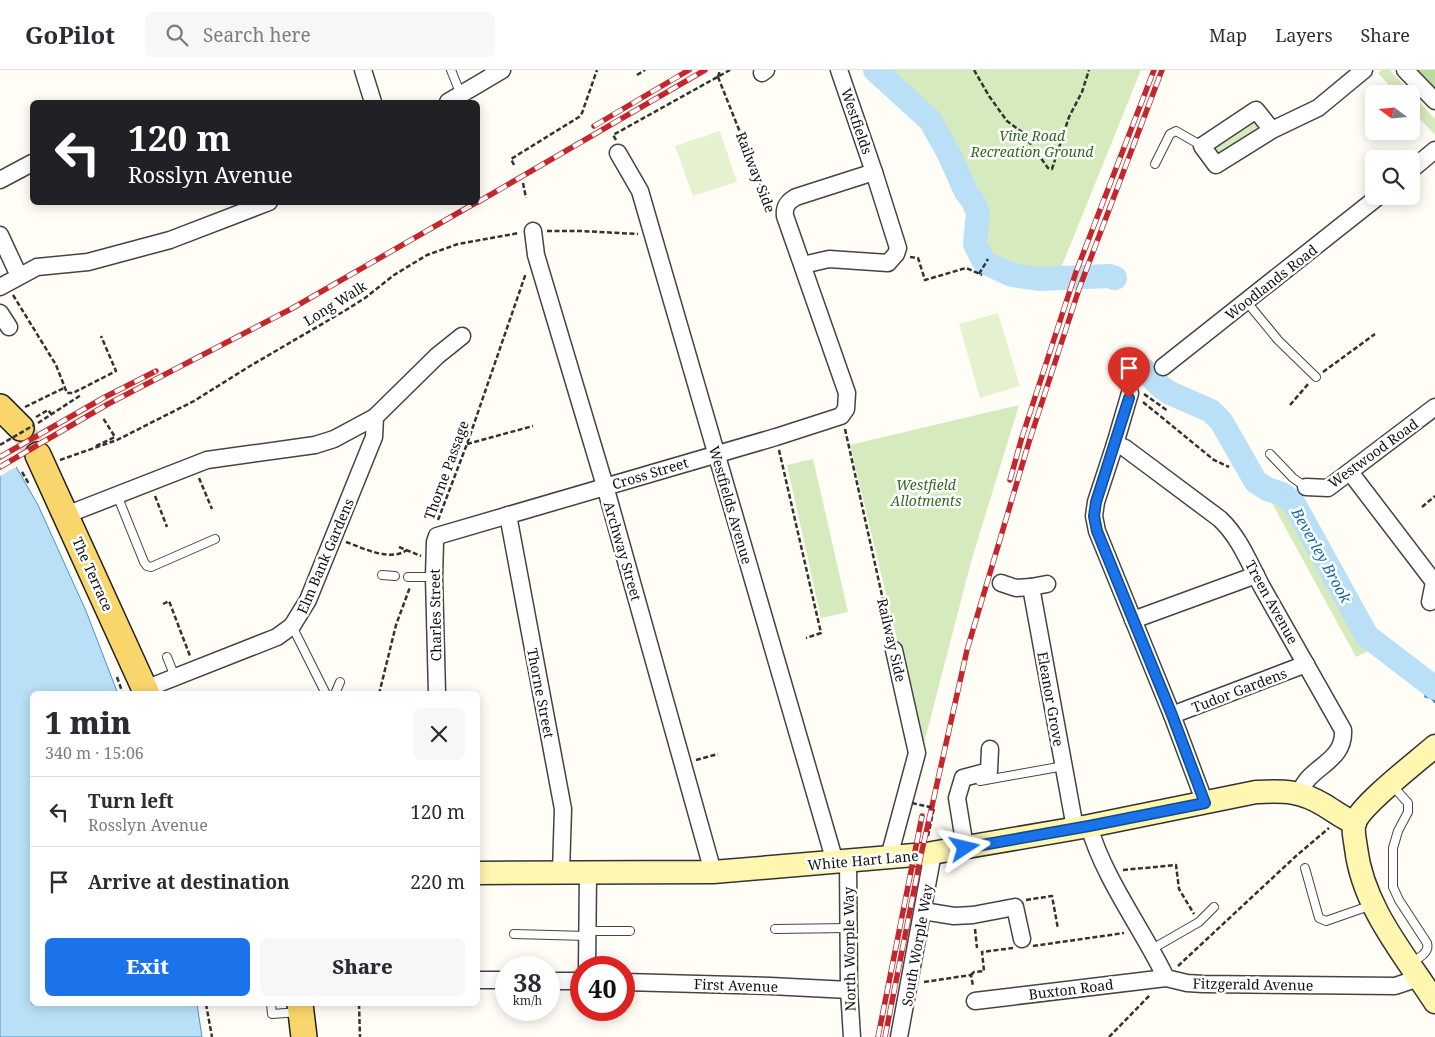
<!DOCTYPE html>
<meta charset="utf-8">
<style>
:root{--surface:#fff;--page:#f7f7f7;--text:#2b2b33;--muted:#7c7c81;--line:#e1e1e2;--accent:#1a73e8}
body{margin:0;font-family:"Noto Serif",serif;background:var(--page);color:var(--text);height:100vh;display:flex;flex-direction:column;font-size:19px;white-space:nowrap}
*{box-sizing:border-box;margin:0}
p{font-size:16px;color:var(--muted)}
.icon{flex:none;width:28px;height:28px;fill:none;stroke:currentColor;stroke-width:2;stroke-linecap:round;stroke-linejoin:round}
.map{position:relative;flex:1;overflow:hidden}
.drawer{position:absolute;left:30px;top:621px;width:450px;height:315px;display:flex;flex-direction:column;background:var(--surface);border-radius:8px;box-shadow:0 2px 12px #0003}
.drawer>*{flex:none}
.top-card{position:absolute;left:30px;top:30px;width:450px;height:105px;border-radius:8px;box-shadow:0 2px 12px #0003;background:#202124;color:#fff;overflow:hidden}
.needle{width:32px;rotate:286deg}
.controls{position:absolute;left:1365px;top:15px;display:grid;gap:10px}
.controls a{display:grid;place-items:center;width:55px;height:55px;border-radius:8px;background:var(--surface);box-shadow:0 2px 12px #0003;font-size:25px}
.speed{position:absolute;left:495px;top:886px;display:flex;gap:10px;font-size:25px;font-weight:700;text-align:center}
.speed>*{display:grid;place-content:center;width:65px;height:65px;border-radius:50%;background:var(--surface);box-shadow:0 2px 12px #0003;line-height:1}
.speed small{font-size:12px;font-weight:400}
.speed .limit{border:8px solid #d22;background:#fff;color:#111}
.pin{position:absolute;display:grid;place-items:center;width:42px;height:42px;color:#fff;margin:-51px -21px;border-radius:50% 50% 50% 0;rotate:-45deg;box-shadow:0 0 5px #0007}
.pin .icon{rotate:45deg}
.me{position:absolute;width:55px;margin:-28px;rotate:80deg;stroke-linejoin:round;filter:drop-shadow(0 0 4px #0008)}
.turn{display:flex;align-items:center;gap:18px;height:105px;padding:0 15px;font-size:22px}
.turn .icon{width:65px;height:65px;stroke-width:2.5}
.turn b{display:block;font-size:35px;line-height:42px}
.round{display:grid;place-items:center;flex:none;width:52px;height:52px;border-radius:8px;background:var(--page)}
.overview{display:flex;align-items:center;justify-content:space-between;height:85px;padding:0 15px}
h1{font-size:30px;font-weight:800;line-height:38px}
.action{display:flex;gap:10px;margin-top:auto;padding:10px 15px}
.action a{flex:1;height:58px;border-radius:8px;background:var(--accent);color:#fff;font-size:20px;font-weight:800;line-height:58px;text-align:center}
.action a+a{background:var(--page);color:var(--text)}
ul{padding:0;list-style:none}
li{display:flex;align-items:center;gap:15px;height:70px;padding:0 15px;border-top:1px solid var(--line)}
li div{flex:1}
li b{display:block;font-size:19px}
li em{font-style:normal}
header{display:flex;align-items:center;gap:30px;box-sizing:border-box;height:70px;padding:0 25px;background:var(--surface);border-bottom:1px solid var(--line)}
header strong{font-size:24px}
nav{display:flex;gap:28px;margin-inline-start:auto;font-size:18px}
.search{width:350px;height:45px;background:var(--page);display:flex;align-items:center;gap:12px;box-sizing:border-box;padding:0 18px;border-radius:8px;color:var(--muted);font-size:19px}
.map>svg:first-child{display:block}
.green{fill:#d5ebbd}
.forest{fill:#b9dc9c}
.pitch{fill:#e6f2cf}
.water{fill:#b9e0f7;stroke:#3f96cf}
.pier{fill:#fffdf5}
.lines{fill:none;stroke-linecap:round;stroke-linejoin:round}
.stream{stroke:#3f96cf;stroke-width:4}
.river{stroke:#b9e0f7;stroke-width:24}
.primary-tunnel{stroke:#dbdad3;stroke-width:25;stroke-dasharray:25 12;stroke-linecap:butt}
.lane-casing{stroke:#444;stroke-width:10}
.street-casing{stroke:#444;stroke-width:19}
.secondary-casing{stroke:#333;stroke-width:25}
.primary-casing{stroke:#222;stroke-width:28}
.path{stroke:#333;stroke-width:2.5;stroke-dasharray:5 2.5;stroke-linecap:butt}
.lane{stroke:#fff;stroke-width:8}
.street{stroke:#fff;stroke-width:16}
.secondary{stroke:#fff6b0;stroke-width:22}
.primary{stroke:#f9d66b;stroke-width:25}
.rail-casing{stroke:#c4262e;stroke-width:5.5}
.rail{stroke:#fff;stroke-width:4;stroke-dasharray:11;stroke-linecap:butt}
.path-bridge{stroke:#333;stroke-width:2.5;stroke-dasharray:5 2.5;stroke-linecap:butt}
.route-casing{stroke:#114b97;stroke-width:12}
.route{stroke:#1a73e8;stroke-width:9}
.labels{text-anchor:middle;dominant-baseline:central;stroke-width:5;stroke-linejoin:round;paint-order:stroke}
.street-label{font-size:14px;fill:#111;stroke:#fff}
.park-label{font-size:14px;font-style:italic;fill:#2f6b1f;stroke:#fff}
.water-label{font-size:15px;font-style:italic;fill:#1768a6;stroke:#fff}
</style>
<header>
<strong>GoPilot</strong>
<div class="search"><svg class="icon" aria-label="search" viewBox="0 0 24 24"><circle cx="10" cy="10" r="6"/><path d="M15 15l6 6"/></svg>Search here</div>
<nav><a>Map</a><a>Layers</a><a>Share</a></nav>
</header>
<div class="map">
<svg width="1435" height="967" viewBox="0 0 1435 967">
<rect width="100%" height="100%" fill="#fffdf5"/>
<g class="green">
<path d="M883 0H1141L1059 203H1030L1020 201 999 193 987 184 983 175V169L987 148 982 132 969 113 947 64 929 39Z"/>
<path d="M1382 0H1390L1435 49V65L1411 39V24H1397L1378 3Z"/>
<path d="M1255 46 1264 59 1218 88 1210 77Z"/>
<path d="M1019 335 971 492 923 677 850 375Z"/>
<path d="M813 389 848 542 821 548 787 395Z"/>
<path d="M1267 424 1292 435 1371 580 1356 587Z"/>
</g>
<path class="forest" d="M1416 0H1435V20Z"/>
<g class="pitch">
<path d="M720 61 737 112 693 126 675 76Z"/>
<path d="M998 243 1020 316 980 328 959 254Z"/>
</g>
<path class="water" d="M0 369 38 435 86 541 118 624H32V934H197L202 967H0Z"/>
<path class="pier" d="M2 367 18 396 0 406V368Z"/>
<g class="lines">
<g class="stream">
<path d="M974 191 980 193 984 192"/>
<path d="M1426 626 1432 627 1435 631"/>
</g>
<g class="river">
<path d="M875 0 930 50 949 84 966 122 973 131 978 143 975 174 984 192 1012 205 1039 209 1109 206 1115 208"/>
<path d="M1143 299 1160 316 1170 323 1211 341 1221 351 1256 412 1267 419 1282 424 1293 432 1367 566 1435 618"/>
</g>
<path class="primary-tunnel" d="M21 358 38 385"/>
<defs>
<g id="lane">
<path d="M451 0 461 25"/>
<path d="M1155 94 1170 64 1176 61 1202 76"/>
<path d="M1246 231 1278 270 1316 307"/>
<path d="M1270 384 1293 408 1306 417"/>
<path d="M117 425 144 492 147 496 151 497 215 469"/>
<path d="M382 505 395 506"/>
<path d="M408 507H434"/>
<path d="M292 556 326 624"/>
<path d="M167 587 175 607"/>
<path d="M335 624 340 612"/>
<path d="M980 711 1064 696"/>
<path d="M1391 714 1408 733V742L1398 761 1393 778V817L1399 830 1427 873C1430 883 1419 887 1412 893"/>
<path d="M1305 798 1319 848 1326 851 1372 835"/>
<path d="M775 859 848 858"/>
<path d="M587 861H630"/>
<path d="M514 864 587 866"/>
<path d="M1152 879 1199 852 1214 837"/>
<path d="M271 934 272 944 299 942"/>
</g>
<g id="street">
<path d="M363 0 373 32"/>
<path d="M1405 0 1435 31"/>
<path d="M762 3 766 0"/>
<path d="M448 32 502 0"/>
<path d="M1272 60 1256 40 1202 76 1216 95 1272 60 1318 38 1364 0"/>
<path d="M618 83 640 121 835 792"/>
<path d="M1411 100 1435 80"/>
<path d="M0 110 32 93"/>
<path d="M533 161 536 185 605 416 713 802"/>
<path d="M0 165 19 206"/>
<path d="M803 195 829 189 888 193 896 184 898 178 874 102 839 0"/>
<path d="M0 217 37 197 88 192 170 170 269 132"/>
<path d="M0 243 9 257"/>
<path d="M1163 297 1379 126"/>
<path d="M1130 323 1115 374 1096 432 1094 446 1097 461 1172 645 1205 733"/>
<path d="M1115 374 1125 378 1220 449C1240 468 1249 493 1262 517 1289 564 1316 612 1343 660 1345 693 1308 696 1300 723"/>
<path d="M1350 402 1434 512 1430 532"/>
<path d="M1306 417 1328 418 1435 337"/>
<path d="M66 445 207 390 315 375 334 369 375 347 437 286 462 266"/>
<path d="M508 445 563 739 561 802"/>
<path d="M1001 513 1016 518 1031 517"/>
<path d="M1047 514 1031 517 1075 758"/>
<path d="M1133 550 1256 505"/>
<path d="M145 619 277 567 292 556 308 530 374 367 375 347"/>
<path d="M437 624 434 507 435 472 437 466 776 367 841 346 846 339 847 323 785 146C784 137 787 132 796 127L874 102"/>
<path d="M1172 645 1306 594"/>
<path d="M1089 756C1104 809 1142 858 1166 908L1187 913 1203 914 1395 916 1410 911 1418 906"/>
<path d="M965 777 957 728 963 708 989 701 990 679"/>
<path d="M889 787 917 683 894 580"/>
<path d="M848 790 849 920 852 967"/>
<path d="M923 841 954 846 973 845 1015 837 1022 869"/>
<path d="M587 898 588 803"/>
<path d="M478 910H506"/>
<path d="M549 911H581"/>
<path d="M624 912 770 916 849 920"/>
<path d="M975 931 1166 908"/>
<path d="M899 967 933 783"/>
</g>
<g id="secondary">
<path d="M1435 676C1418 691 1362 734 1355 752 1352 760 1355 769 1356 778 1363 837 1404 884 1435 932"/>
<path d="M478 803 713 802 926 784 1089 756 1256 722C1284 721 1299 720 1324 735 1334 741 1344 749 1355 753"/>
</g>
<g id="primary">
<path d="M0 337 21 358"/>
<path d="M38 385 147 624"/>
<path d="M300 934 304 967"/>
</g>
</defs>
<use href="#lane" class="lane-casing"/>
<use href="#street" class="street-casing"/>
<use href="#secondary" class="secondary-casing"/>
<use href="#primary" class="primary-casing"/>
<g class="path">
<path d="M974 0 989 26 1007 51 1022 62 1048 98 1052 99 1069 47 1082 22 1089 0"/>
<path d="M637 5 645 0"/>
<path d="M718 7 771 140"/>
<path d="M718 7 720 0"/>
<path d="M616 70 613 65 730 0"/>
<path d="M514 95 511 89 579 47 582 43 597 0"/>
<path d="M523 113 526 128"/>
<path d="M547 161H581L638 164"/>
<path d="M910 187 918 188 925 210 966 198 982 205"/>
<path d="M979 204 988 189"/>
<path d="M13 225 56 295 67 323H73L116 301 101 266"/>
<path d="M1323 302 1375 264"/>
<path d="M1128 310 1131 304 1146 292 1150 293"/>
<path d="M1144 324 1168 341"/>
<path d="M1143 332 1214 390 1229 397"/>
<path d="M1290 335 1309 313"/>
<path d="M25 337 64 318"/>
<path d="M36 347 48 340 52 345"/>
<path d="M38 353 81 325"/>
<path d="M845 359 891 566"/>
<path d="M467 374 533 356"/>
<path d="M96 376 115 367 103 348"/>
<path d="M779 380 821 563 806 568"/>
<path d="M60 390 117 370 194 331 250 296 346 240 365 228 394 205 427 185 458 174 519 163"/>
<path d="M22 402 29 414"/>
<path d="M199 408 212 439"/>
<path d="M155 426 167 457"/>
<path d="M1422 437 1435 426"/>
<path d="M438 450 467 374 526 203"/>
<path d="M346 472C363 478 390 492 407 480"/>
<path d="M399 477 421 486"/>
<path d="M163 534 169 531 190 586"/>
<path d="M117 607 123 624"/>
<path d="M379 624 396 555 410 517"/>
<path d="M696 690 718 684"/>
<path d="M928 766 934 738"/>
<path d="M1123 800 1176 795 1179 819 1194 844"/>
<path d="M1026 830 1052 826 1058 859"/>
<path d="M975 859 977 878"/>
<path d="M1033 876 1124 863"/>
<path d="M1178 896 1296 786 1329 758"/>
<path d="M971 905 974 902 984 901 982 882 1013 878"/>
<path d="M924 912 971 905 973 916"/>
<path d="M206 934 212 967"/>
<path d="M359 934 360 967"/>
<path d="M1109 967 1150 925"/>
</g>
<use href="#lane" class="lane"/>
<use href="#street" class="street"/>
<use href="#secondary" class="secondary"/>
<use href="#primary" class="primary"/>
<defs>
<g id="rail">
<path d="M594 56 689 0"/>
<path d="M478 132 705 0"/>
<path d="M0 387 105 327 156 301"/>
<path d="M0 397 108 334 291 239 477 132"/>
<path d="M1010 410 1022 367 1076 202 1154 0"/>
<path d="M878 967 922 746"/>
<path d="M885 967 921 785 967 580 1029 372 1079 219 1162 0"/>
</g>
</defs>
<use href="#rail" class="rail-casing"/>
<use href="#rail" class="rail"/>
<g class="path-bridge">
<path d="M0 375 34 355"/>
<path d="M912 733 934 738"/>
</g>
</g>
<g class="lines">
<defs>
<path id="route" d="M965 778 1089 756 1205 733 1172 645 1097 461 1094 446 1096 432 1129 328"/>
</defs>
<use href="#route" class="route-casing"/>
<use href="#route" class="route"/>
</g>
<g class="labels">
<g class="street-label">
<text transform="translate(857 51) rotate(71)">Westfields</text>
<text transform="translate(756 102) rotate(69)">Railway Side</text>
<text transform="translate(1271 212) rotate(-38)">Woodlands Road</text>
<text transform="translate(335 233) rotate(-32)">Long Walk</text>
<text transform="translate(1373 383) rotate(-36)">Westwood Road</text>
<text transform="translate(446 400) rotate(-70)">Thorne Passage</text>
<text transform="translate(650 403) rotate(-17)">Cross Street</text>
<text transform="translate(731 435) rotate(74)">Westfields Avenue</text>
<text transform="translate(623 481) rotate(74)">Archway Street</text>
<text transform="translate(325 486) rotate(-67)">Elm Bank Gardens</text>
<text transform="translate(93 504) rotate(66)">The Terrace</text>
<text transform="translate(1272 532) rotate(61)">Treen Avenue</text>
<text transform="translate(435 545) rotate(-91)">Charles Street</text>
<text transform="translate(892 570) rotate(77)">Railway Side</text>
<text transform="translate(1239 620) rotate(-21)">Tudor Gardens</text>
<text transform="translate(541 623) rotate(79)">Thorne Street</text>
<text transform="translate(1051 629) rotate(80)">Eleanor Grove</text>
<text transform="translate(863 790) rotate(-5)">White Hart Lane</text>
<text transform="translate(917 875) rotate(-80)">South Worple Way</text>
<text transform="translate(849 879) rotate(-91)">North Worple Way</text>
<text transform="translate(1253 914) rotate(1)">Fitzgerald Avenue</text>
<text transform="translate(736 915) rotate(2)">First Avenue</text>
<text transform="translate(1071 919) rotate(-7)">Buxton Road</text>
</g>
<g class="park-label">
<text x="1032" y="65">Vine Road<tspan x="1032" dy="16">Recreation Ground</tspan></text>
<text x="926" y="414">Westfield<tspan x="926" dy="16">Allotments</tspan></text>
</g>
<g class="water-label">
<text transform="translate(1322 485) rotate(61)">Beverley Brook</text>
</g>
</g>
</svg>
<div class="controls">
<a><svg class="needle" viewBox="-14 -14 28 28"><path d="M0-13l5 13h-10z" fill="#e53935"/><path d="M0 13l5-13h-10z" fill="#7c7c81"/></svg></a>
<a><svg class="icon" aria-label="search" viewBox="0 0 24 24"><circle cx="10" cy="10" r="6"/><path d="M15 15l6 6"/></svg></a>
</div>
<div class="speed"><div>38<small>km/h</small></div><div class="limit">40</div></div>
<div class="pin" style="left:1129px;top:328px;background:#d93025"><svg class="icon" aria-label="arrive" viewBox="0 0 24 24"><path d="M6 21V4h12l-3 4 3 4H6"/></svg></div>
<svg class="me" style="left:965px;top:778px" viewBox="-20 -20 40 40"><path d="M0-17L14 15 0 8-14 15z" fill="#1a73e8" stroke="#fff" stroke-width="4"/></svg>
<div class="top-card">
<div class="turn"><svg class="icon" aria-label="left" viewBox="0 0 24 24"><path d="M17 20v-9H6M10 6l-5 5 5 5"/></svg><div><b>120 m</b>Rosslyn Avenue</div></div>
</div>
<section class="drawer">
<div class="overview"><div><h1>1 min</h1><p>340 m · 15:06</p></div><a class="round"><svg class="icon" aria-label="close" viewBox="0 0 24 24"><path d="M6 6l12 12M18 6L6 18"/></svg></a></div>
<ul>
<li><svg class="icon" aria-label="left" viewBox="0 0 24 24"><path d="M17 20v-9H6M10 6l-5 5 5 5"/></svg><div><b>Turn left</b><p>Rosslyn Avenue</p></div><em>120 m</em></li>
<li><svg class="icon" aria-label="arrive" viewBox="0 0 24 24"><path d="M6 21V4h12l-3 4 3 4H6"/></svg><div><b>Arrive at destination</b></div><em>220 m</em></li>
</ul>
<div class="action"><a>Exit</a><a>Share</a></div>
</section>
</div>
